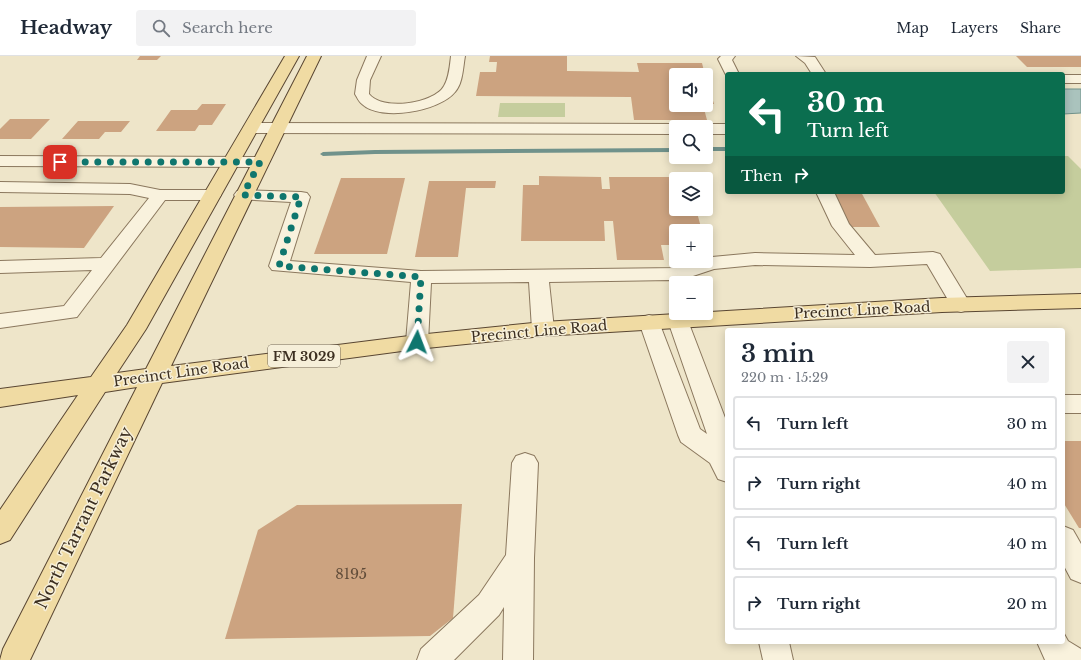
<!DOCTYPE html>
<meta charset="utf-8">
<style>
:root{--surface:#fff;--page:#f2f2f3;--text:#1f2937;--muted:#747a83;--line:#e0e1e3}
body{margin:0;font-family:"Libre Baskerville",serif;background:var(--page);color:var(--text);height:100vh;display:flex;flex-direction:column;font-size:15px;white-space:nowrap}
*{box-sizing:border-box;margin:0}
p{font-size:13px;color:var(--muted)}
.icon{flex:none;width:22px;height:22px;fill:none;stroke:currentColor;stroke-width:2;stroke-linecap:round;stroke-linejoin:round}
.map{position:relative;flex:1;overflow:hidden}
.sheet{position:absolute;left:725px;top:272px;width:340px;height:316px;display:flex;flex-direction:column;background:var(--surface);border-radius:4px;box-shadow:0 2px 10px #0003}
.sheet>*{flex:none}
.guide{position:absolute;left:725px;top:16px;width:340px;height:122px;border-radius:4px;box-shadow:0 2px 10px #0003;background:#0b6e4f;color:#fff;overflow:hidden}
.buttons{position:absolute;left:669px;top:12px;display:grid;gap:8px}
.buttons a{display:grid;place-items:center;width:44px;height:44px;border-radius:4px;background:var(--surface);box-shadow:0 2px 10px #0003;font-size:20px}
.pin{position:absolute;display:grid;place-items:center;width:34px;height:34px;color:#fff;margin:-17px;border-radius:8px;box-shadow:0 2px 6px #0006}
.me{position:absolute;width:44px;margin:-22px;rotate:3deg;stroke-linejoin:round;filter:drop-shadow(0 0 3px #0008)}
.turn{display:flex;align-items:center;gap:14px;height:84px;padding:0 16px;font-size:18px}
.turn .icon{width:52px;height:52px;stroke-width:2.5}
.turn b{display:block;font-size:28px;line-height:34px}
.then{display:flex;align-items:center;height:38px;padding:0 16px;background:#0003;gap:8px;font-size:15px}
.round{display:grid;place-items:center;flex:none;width:42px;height:42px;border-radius:4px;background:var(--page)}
.head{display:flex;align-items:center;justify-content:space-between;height:68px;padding:0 16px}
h1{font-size:24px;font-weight:600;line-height:30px}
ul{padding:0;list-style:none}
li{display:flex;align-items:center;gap:12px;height:54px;margin:0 8px 6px;padding:0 8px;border:2px solid var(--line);border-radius:4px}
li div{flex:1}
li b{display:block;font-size:15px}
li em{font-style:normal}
header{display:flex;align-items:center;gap:24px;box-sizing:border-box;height:56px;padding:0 20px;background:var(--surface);border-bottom:1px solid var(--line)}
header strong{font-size:19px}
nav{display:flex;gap:22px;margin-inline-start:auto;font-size:14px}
.search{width:280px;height:36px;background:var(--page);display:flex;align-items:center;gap:10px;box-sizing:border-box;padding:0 14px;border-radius:4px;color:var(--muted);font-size:15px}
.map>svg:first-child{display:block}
.green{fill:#c5cd9d}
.water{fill:#aac3bd;stroke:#70928b}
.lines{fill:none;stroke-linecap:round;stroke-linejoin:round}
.stream{fill:#70928b;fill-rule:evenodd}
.building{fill:#cca380}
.minor-casing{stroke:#8b785e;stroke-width:2}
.major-casing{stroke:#594632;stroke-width:2}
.minor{fill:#f9f2dd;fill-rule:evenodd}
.major{fill:#f0dba3;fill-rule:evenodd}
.route{stroke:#0f766e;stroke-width:7;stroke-dasharray:0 12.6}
.labels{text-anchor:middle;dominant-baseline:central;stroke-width:3;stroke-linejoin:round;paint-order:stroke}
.shield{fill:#f6efd9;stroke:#746958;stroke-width:1}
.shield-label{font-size:13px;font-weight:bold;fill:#3c2f21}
.street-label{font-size:14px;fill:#3c2f21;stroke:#f6efd9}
.near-number-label{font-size:14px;fill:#604c39}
.near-street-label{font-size:17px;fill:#3c2f21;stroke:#f6efd9}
</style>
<header>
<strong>Headway</strong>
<div class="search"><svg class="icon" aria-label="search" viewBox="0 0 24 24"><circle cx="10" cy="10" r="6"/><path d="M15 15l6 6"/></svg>Search here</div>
<nav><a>Map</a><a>Layers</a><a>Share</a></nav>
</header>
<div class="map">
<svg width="1081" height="604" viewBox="0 0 1081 604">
<rect width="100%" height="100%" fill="#eee5c9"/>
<g class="green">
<path d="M500 47H565V61H498Z"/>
<path d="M1063 100H1068L1081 113V212L990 215 934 136H1063Z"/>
</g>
<path class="water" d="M1063 33H1081V57L1063 58Z"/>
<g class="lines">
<g class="stream">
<rect x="706" y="91" width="21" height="4"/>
<path d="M676 92V96L375 98 323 100 320 98 323 96 375 94Z"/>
</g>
</g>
<g class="building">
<path d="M140 0H161L157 4H137Z"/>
<path d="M490 0H567V15L639 16 637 7H702L705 19H676V49H703L707 64H634L631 41 476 40 480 16H496L497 6H489Z"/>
<path d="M1016 0H1081V11H1027Z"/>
<path d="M706 22 714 48H706Z"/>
<path d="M202 48H226L212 69H199L195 75H156L171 54H197Z"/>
<path d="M10 63H50L31 83H0V73Z"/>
<path d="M78 65H130L121 76H105L99 83H62Z"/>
<path d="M539 120 601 121 602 133H610L609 121H689V123H676V153H696L702 175H676V189H661L664 204H617L613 165H604L605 185H521L523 129H539Z"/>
<path d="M341 122H405L387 198H314Z"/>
<path d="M429 125H496L495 132H466L458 201H415Z"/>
<path d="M830 136H861L880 171H847Z"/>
<path d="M114 150 84 192 0 191V151Z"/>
<path d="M1063 385H1081V472H1079L1063 446Z"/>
<path d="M462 448 453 562 430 580 225 583 258 474 297 449Z"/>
</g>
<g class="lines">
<defs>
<g id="minor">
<path d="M367 0H381L370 24 369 38C382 55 434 48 444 30 449 22 450 9 451 0H465C463 11 463 27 455 36 440 55 381 66 362 48 359 46 357 41 355 38L357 24Z"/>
<path d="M721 0H735L732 4 739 18H727V21L718 3Z"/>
<path d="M796 0 815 1 826 18H812L805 7Z"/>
<rect x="1063" y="19" width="18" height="8"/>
<path d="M251 67 676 68 682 71H676V78L251 77 246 75 243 72 246 69Z"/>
<path d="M706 68H727V78H706V71H700Z"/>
<path d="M0 100 260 101 266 103 268 106 266 109 260 111 0 110Z"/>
<path d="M0 126 130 128 160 134H212L218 135 221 139 218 143 212 144H165L77 261 0 272V258L64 250 92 214 0 217V205L101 202 149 142 130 138 0 136Z"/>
<path d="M243 134 301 136 307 137 310 141 290 205 421 215 678 212 699 205H706V203L712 201 755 197 855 199 832 170 816 136H834L849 168 875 199 933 196 940 198 971 249 968 254 961 256 954 254 927 208 870 211 755 209 714 213 690 221 692 227H676V232L671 224 549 226 554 273 550 278 543 280 536 278 532 273 529 226 431 227 428 286 425 291 417 293 409 291 406 286 411 226 272 214 269 210 291 146 237 143 234 139 237 135Z"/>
<path d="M678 258 685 260 688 265 727 367V426L718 423 710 407 681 386 678 379 639 266 642 261 649 259 656 261 659 266 700 373 707 378 668 265 671 260Z"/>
<rect x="1063" y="339" width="18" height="18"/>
<path d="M525 397 534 400 538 407 534 502 533 604H503L504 551 499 559 454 604H417L421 593 479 539 506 499 512 407 516 400Z"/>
<path d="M1063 470 1073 474 1081 488V527L1071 523 1063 508Z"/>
<path d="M1063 576 1068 585 1081 593V604H1045L1037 586H1063Z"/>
<path d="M759 586H789L793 604H763Z"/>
</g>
<path id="major" d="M285 0H299L146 273 117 317 146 313 307 0H321L171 310 417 279 543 266 942 242 1081 238V252L942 256 543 280 417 293 162 327 30 604H0L3 593 137 331 105 336 10 484 0 488V454L78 339 0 351V333L91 321 127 269Z"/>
</defs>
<use href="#minor" class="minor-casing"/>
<use href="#major" class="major-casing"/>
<use href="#minor" class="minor"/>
<use href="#major" class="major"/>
</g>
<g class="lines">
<path class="route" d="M60 106H260L243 139 301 141 279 210 421 221 417 286"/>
</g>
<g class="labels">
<rect class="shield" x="268" y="289" width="72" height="22" rx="3"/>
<g class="shield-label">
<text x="304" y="300">FM 3029</text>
</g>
<g class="street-label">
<text transform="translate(862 254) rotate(-3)">Precinct Line Road</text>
<text transform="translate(539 275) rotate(-5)">Precinct Line Road</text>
<text transform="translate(181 316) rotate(-8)">Precinct Line Road</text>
</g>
<g class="near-number-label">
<text x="351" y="518">8195</text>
</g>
<g class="near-street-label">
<text transform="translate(84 462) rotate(-64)">North Tarrant Parkway</text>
</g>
</g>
</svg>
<div class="buttons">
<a><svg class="icon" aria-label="sound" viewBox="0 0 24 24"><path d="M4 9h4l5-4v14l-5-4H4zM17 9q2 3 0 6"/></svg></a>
<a><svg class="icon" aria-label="search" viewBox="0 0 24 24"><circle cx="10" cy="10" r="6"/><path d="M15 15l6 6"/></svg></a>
<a><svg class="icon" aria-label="layers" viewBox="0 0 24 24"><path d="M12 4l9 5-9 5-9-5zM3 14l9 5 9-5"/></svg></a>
<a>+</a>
<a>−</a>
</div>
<div class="pin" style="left:60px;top:106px;background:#d93025"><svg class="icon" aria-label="arrive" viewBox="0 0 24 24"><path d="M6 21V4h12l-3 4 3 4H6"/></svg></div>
<svg class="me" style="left:417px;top:286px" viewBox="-20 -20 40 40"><path d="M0-17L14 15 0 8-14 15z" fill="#0f766e" stroke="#fff" stroke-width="4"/></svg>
<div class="guide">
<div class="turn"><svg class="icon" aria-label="left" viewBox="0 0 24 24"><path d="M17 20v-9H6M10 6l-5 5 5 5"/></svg><div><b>30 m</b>Turn left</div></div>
<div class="then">Then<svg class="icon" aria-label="right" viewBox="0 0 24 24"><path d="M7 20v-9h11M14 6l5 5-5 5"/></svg></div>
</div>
<section class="sheet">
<div class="head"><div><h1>3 min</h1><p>220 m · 15:29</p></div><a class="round"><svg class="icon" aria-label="close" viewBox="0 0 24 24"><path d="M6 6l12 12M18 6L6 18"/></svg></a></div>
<ul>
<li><svg class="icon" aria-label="left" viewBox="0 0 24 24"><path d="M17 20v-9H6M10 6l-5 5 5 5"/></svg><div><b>Turn left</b></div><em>30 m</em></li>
<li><svg class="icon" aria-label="right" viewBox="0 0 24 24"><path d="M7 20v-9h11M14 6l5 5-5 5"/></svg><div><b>Turn right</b></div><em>40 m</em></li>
<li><svg class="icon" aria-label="left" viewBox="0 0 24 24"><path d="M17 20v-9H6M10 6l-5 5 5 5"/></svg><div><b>Turn left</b></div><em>40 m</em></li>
<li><svg class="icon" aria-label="right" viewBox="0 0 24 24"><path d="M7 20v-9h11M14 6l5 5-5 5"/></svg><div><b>Turn right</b></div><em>20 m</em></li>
</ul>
</section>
</div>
